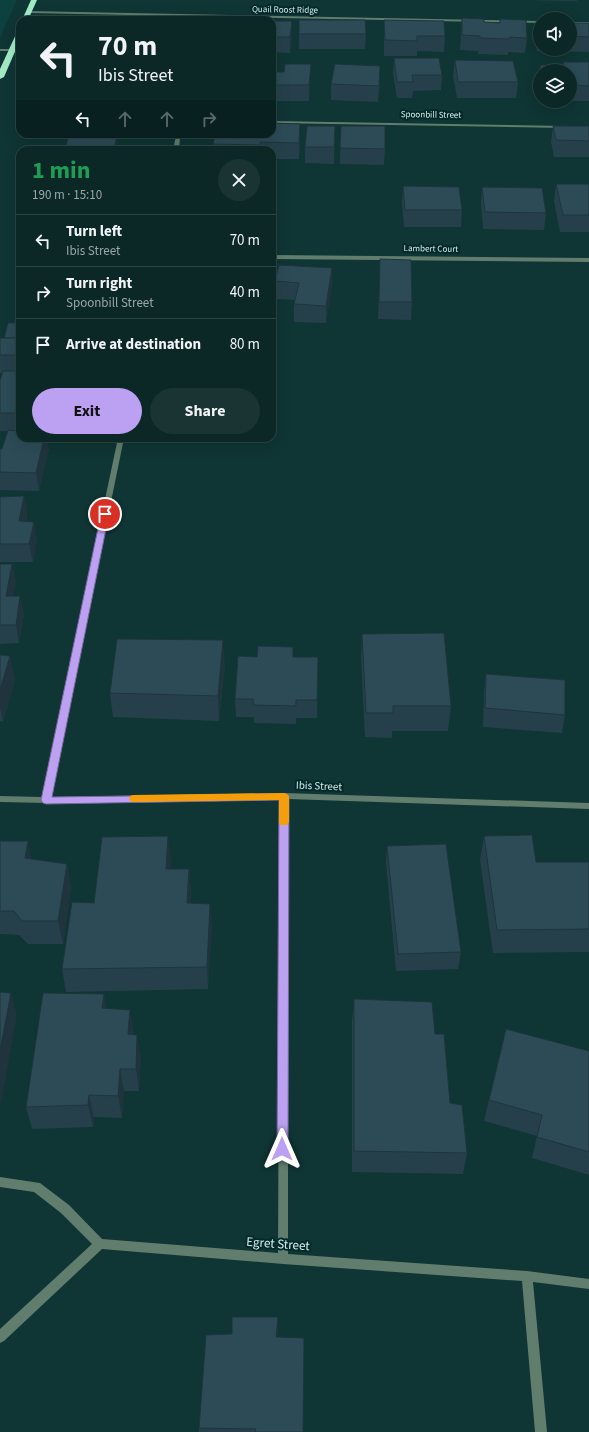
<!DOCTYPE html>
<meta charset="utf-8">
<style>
:root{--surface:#0b2827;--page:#193433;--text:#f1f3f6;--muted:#9aa6a7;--line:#2b4444;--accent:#bca0f2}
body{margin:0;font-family:"Source Sans 3",sans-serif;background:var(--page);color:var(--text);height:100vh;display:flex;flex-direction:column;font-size:15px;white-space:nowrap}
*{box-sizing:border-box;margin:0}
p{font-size:13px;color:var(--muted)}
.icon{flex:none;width:22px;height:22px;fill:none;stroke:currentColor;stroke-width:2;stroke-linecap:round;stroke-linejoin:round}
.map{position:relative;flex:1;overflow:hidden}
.sheet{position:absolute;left:16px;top:146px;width:260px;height:296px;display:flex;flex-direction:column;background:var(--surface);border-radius:12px;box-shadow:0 4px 16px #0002,0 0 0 1px var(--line)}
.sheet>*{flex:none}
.guide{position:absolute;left:16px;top:16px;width:260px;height:122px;border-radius:12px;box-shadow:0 4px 16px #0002,0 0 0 1px var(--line);background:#0b2827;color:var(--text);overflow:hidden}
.controls{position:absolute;left:533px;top:12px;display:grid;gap:8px}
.controls a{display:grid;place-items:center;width:44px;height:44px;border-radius:50%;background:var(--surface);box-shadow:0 4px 16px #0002,0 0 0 1px var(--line);font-size:20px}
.pin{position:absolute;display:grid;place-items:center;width:34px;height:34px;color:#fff;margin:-17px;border:2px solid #fff;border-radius:50%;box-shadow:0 1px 4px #0007}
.me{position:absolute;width:44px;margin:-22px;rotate:0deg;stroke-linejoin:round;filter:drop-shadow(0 0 3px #0008)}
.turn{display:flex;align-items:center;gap:14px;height:84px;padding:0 16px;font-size:18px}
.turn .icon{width:52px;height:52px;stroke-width:2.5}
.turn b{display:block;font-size:28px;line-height:34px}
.lanes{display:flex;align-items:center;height:38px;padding:0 16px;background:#0003;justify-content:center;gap:20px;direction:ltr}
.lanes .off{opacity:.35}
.round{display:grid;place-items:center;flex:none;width:42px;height:42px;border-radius:21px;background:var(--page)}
.summary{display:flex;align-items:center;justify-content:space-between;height:68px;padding:0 16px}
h1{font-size:24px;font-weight:700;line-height:30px;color:#1e9e55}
.primary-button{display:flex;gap:8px;margin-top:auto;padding:8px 16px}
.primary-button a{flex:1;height:46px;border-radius:24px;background:var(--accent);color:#111;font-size:16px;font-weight:700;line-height:46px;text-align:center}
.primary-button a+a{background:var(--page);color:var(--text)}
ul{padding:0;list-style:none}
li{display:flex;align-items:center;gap:12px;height:52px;padding:0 16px;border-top:1px solid var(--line)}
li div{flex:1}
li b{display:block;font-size:15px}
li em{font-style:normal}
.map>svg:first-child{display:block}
.built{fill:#0c4140}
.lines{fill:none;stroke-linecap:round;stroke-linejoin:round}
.street{fill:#617d6d;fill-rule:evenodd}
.highway{fill:#a2eac5;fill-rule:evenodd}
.wall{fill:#26404b}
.shaded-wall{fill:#1f343d}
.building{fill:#2c4b57;stroke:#1f343d}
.route{fill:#bca0f2;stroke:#7a689d}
.slow{fill:#f59e0b}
.labels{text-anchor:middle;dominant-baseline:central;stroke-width:4;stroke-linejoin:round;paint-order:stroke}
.far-street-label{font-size:9px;fill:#d9edec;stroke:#032a2a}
.street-label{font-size:11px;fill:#d9edec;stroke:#032a2a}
.near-street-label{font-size:13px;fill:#d9edec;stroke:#032a2a}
</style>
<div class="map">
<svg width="589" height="1432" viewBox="0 0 589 1432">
<rect width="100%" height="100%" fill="#0f3534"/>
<path class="built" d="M0 0H17L0 38Z"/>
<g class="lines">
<g class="street">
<path d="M27 11 540 21V23L29 13H27Z"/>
<rect x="570" y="22" width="19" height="2"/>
<path d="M0 49H12L14 50 12 51H0Z"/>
<path d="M272 121 564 126 566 127 564 128 272 123Z"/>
<path d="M178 134H184L180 137 179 150H173L176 136Z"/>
<path d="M272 255 589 258V262L272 259Z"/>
<path d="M118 438H124L51 797 284 793 589 803V809L288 799V1254L527 1271 589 1279V1289L533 1282 547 1432H535L522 1281 283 1264 102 1249 4 1341 0 1343V1329L92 1244 61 1213 34 1192 0 1187V1177L40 1183 69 1205 102 1239 278 1253 280 799 46 803 0 802V796L42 797Z"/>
</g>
<g class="highway">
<path d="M31 0H37L28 20H22Z"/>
<path d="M20 30V40L4 77 0 79V69L17 32Z"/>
</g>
</g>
<g class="wall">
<path d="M525 0H577V1Z"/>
<path d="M462 18 484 22 527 38 525 53 508 52V55L478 54V51L460 50Z"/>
<path d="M299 20 366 34 365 49H299Z"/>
<path d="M384 20 445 36 444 52 417 51V56H384Z"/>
<path d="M272 21 292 36 290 53 272 52Z"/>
<path d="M537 22 540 23V49H570V23H589V52L537 51 535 38Z"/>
<path d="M394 58 442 75 441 90 413 91 412 98H397L393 74Z"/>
<path d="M455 60 518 82 516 98H457L453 76Z"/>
<path d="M563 62H589V101H574L571 92H570V71H540V91L538 80 540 65H562Z"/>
<path d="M272 72 310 80 309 101H272Z"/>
<path d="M380 82 378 102 331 100V84Z"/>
<path d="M335 126 334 164 305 163V147Z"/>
<path d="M341 126 385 149 384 165 340 164Z"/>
<path d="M553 126H589V157H554L551 142Z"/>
<path d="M300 140 299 159H272V150H213V144Z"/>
<path d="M556 184H589V232H560L554 201Z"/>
<path d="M403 186 462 210 461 227H404L402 203Z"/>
<path d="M482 187 546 213 544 230 483 229 481 204Z"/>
<path d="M380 259 412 302 411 320 378 319Z"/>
<path d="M275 281 332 285 326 323 294 322V304L295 300 276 299Z"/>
<path d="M20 323V438L49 449 39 491 0 490V449H2L8 431H0V381L2 373H0V338H4Z"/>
<path d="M24 496 27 514 26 522 37 540 33 562H0V497Z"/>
<path d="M0 564H12L16 582 13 596 24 614 19 643 0 644Z"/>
<path d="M362 634 451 706 448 731H392V738L365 737 361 658Z"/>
<path d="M0 655 10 656 15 680 3 722 0 721Z"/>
<path d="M293 657H318L317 718H296V724L254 723V717H236L235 699Z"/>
<path d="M225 664 219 721 113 717 110 693Z"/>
<path d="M486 674 565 715 562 733 483 727 484 692Z"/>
<path d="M484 836 536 862H589V952L493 953 480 860Z"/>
<path d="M0 841 32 859 67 864 71 888 63 944H28L19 935 0 934Z"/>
<path d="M387 846 461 952 458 969 396 971 386 863Z"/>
<path d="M171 860 170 869H189L191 893 190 903 212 927 208 989 66 992 62 969 94 903Z"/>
<path d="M104 994 106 1009 134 1032V1035L141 1057 139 1091H124L122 1118 94 1117 93 1127 32 1129 26 1107Z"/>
<path d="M354 999 435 1034 450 1103 467 1153 463 1174 352 1172V1022Z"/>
<path d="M589 1051V1175L532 1158 537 1136 484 1121 489 1100Z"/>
<path d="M278 1317V1330L277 1337 303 1432H199V1428L232 1334Z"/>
</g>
<g class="shaded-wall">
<path d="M292 21V36L290 53V37Z"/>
<path d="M311 64 310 80 309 101V85Z"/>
<path d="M380 66V82L378 102 379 86Z"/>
<path d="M300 124V140L299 159V143Z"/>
<path d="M117 134 119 150H114Z"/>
<path d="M332 268V285L326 323V306Z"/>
<path d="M44 438H47L49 449 39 491 36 473Z"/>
<path d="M24 496 27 514 22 540 19 521Z"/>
<path d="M34 522 37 540 33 562 29 544Z"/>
<path d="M12 564 16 582 10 614 6 596Z"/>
<path d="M20 596 24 614 19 643 16 625Z"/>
<path d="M223 640 225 664 219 721 218 696Z"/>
<path d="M10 656 15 680 3 722 0 707V690Z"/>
<path d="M168 836 171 860 168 892 166 869Z"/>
<path d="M28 841 33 865 25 858Z"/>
<path d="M67 864 71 888 63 944 58 921Z"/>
<path d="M189 869 191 893 189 927 187 903Z"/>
<path d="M210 904 212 927 208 989 207 967Z"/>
<path d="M11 993 17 1015 1 1104 0 1103V1051Z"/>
<path d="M104 994 108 1017 102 1008Z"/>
<path d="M130 1010 134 1032 132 1056 128 1034Z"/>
<path d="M137 1035 141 1057 139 1091 136 1069Z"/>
<path d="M120 1069 124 1091 122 1118 118 1096Z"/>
<path d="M89 1095 94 1117 93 1127 88 1105Z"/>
<path d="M278 1317V1330L276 1350V1337Z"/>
</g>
<g class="building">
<path d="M80 18 141 19V20H79Z"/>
<path d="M462 18 484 19V22L500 23V19L526 20 527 38 510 37 509 39 480 38V36L462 35Z"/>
<path d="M299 20H365L366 34H299Z"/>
<path d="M384 20 444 21 445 36H417V41L385 40Z"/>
<path d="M272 21H292L290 37H272Z"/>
<path d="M537 22 540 23V36H539Z"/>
<path d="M570 23H589V37L570 36Z"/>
<path d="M394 58H439L442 75H412L413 82H397Z"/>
<path d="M455 60 513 61 518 82H458Z"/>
<path d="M563 62H589V86L576 85 574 76H570V71H541L540 65H564Z"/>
<path d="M285 64H311L309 85H272V72H284Z"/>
<path d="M335 64 380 66 379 86 331 84Z"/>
<path d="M272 123 300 124 299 143 260 142V145L213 144 215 134H272Z"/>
<path d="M307 126H335L334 147H305Z"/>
<path d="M341 126H385V149L340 148Z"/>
<path d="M553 126H589V141L556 140Z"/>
<path d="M69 134H117L114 150H65Z"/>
<path d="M556 184H589V215H563Z"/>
<path d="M403 186 459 187 462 210H405Z"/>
<path d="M482 187 542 188 546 213 485 212Z"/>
<path d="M380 259 411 260 412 302H379Z"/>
<path d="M279 265 332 268 326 306 294 304 299 283 275 281Z"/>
<path d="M8 323H20V338H4Z"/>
<rect x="0" y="338" width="20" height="17"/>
<path d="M3 371H20V413H0V381Z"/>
<path d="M8 430 20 431V438H44L36 473 0 472V449H2Z"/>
<path d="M24 496 19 521 34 522 29 544H0V497Z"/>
<path d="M0 564H12L6 596H20L16 625H0Z"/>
<path d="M444 633 451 706H393V713H366L362 634Z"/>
<path d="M117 639 223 640 218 696 110 693Z"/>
<path d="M258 646 293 647V657H318L317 700H296V706L254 705 253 699H235L238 656 257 657Z"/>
<path d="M0 655 10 656 0 690Z"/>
<path d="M486 674 565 680V715L485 708Z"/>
<path d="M532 835 536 862H589V929L497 930 484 836Z"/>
<path d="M168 836 166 869H189L187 903 210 904 207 967 62 969 72 902 94 903 102 837Z"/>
<path d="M0 841H28L25 858 67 864 58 921H22L14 911H0Z"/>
<path d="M446 844 461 952 398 954 387 846Z"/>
<path d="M0 992 11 993 0 1051Z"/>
<path d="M43 993 104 994 102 1008 130 1010 128 1034 137 1035 136 1069H120L118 1096 89 1095 88 1105 26 1107Z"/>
<path d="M354 999 432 1002 435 1034H444L450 1103 462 1105 467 1153 354 1151Z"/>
<path d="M506 1029 589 1051V1152L537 1137 542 1115 489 1100Z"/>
<path d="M232 1317H278L276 1337 304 1338 303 1432H255L256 1429 199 1428 206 1335 232 1334Z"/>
</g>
<path class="route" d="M105 511 109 514 52 797 287 794 289 796 288 1149 287 1153 282 1155 278 1153 277 1149 279 800 46 804 43 803 41 800 101 514Z"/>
<path class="slow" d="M284 793 287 794 289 796V822L287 825H280L279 822V800L133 802 130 801 129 799 130 796 133 795Z"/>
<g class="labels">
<g class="far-street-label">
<text transform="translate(285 10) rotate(1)">Quail Roost Ridge</text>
<text transform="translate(431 115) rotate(1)">Spoonbill Street</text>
<text transform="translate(431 249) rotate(1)">Lambert Court</text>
</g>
<g class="street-label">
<text transform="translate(319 786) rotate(2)">Ibis Street</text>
</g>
<g class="near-street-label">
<text transform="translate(278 1244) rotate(4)">Egret Street</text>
</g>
</g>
</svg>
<div class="controls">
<a><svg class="icon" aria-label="sound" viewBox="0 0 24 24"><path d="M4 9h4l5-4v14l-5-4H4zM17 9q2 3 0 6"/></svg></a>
<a><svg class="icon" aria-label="layers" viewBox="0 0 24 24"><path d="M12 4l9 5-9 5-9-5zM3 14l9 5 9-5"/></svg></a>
</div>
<div class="pin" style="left:105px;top:514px;background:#d93025"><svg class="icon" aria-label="arrive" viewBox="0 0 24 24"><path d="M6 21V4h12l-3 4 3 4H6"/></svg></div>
<svg class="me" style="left:282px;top:1149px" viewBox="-20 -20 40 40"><path d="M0-17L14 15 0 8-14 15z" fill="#bca0f2" stroke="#fff" stroke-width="4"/></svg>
<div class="guide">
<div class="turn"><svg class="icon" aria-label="left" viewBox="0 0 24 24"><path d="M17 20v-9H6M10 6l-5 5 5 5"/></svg><div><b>70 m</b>Ibis Street</div></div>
<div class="lanes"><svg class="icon" aria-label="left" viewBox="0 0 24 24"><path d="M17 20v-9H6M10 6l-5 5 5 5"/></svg><svg class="icon off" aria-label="ahead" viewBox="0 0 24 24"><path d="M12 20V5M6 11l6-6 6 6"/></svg><svg class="icon off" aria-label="ahead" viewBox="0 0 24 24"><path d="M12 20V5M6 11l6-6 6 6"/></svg><svg class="icon off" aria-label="right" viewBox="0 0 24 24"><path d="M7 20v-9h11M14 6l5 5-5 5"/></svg></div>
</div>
<section class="sheet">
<div class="summary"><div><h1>1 min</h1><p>190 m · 15:10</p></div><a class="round"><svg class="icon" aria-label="close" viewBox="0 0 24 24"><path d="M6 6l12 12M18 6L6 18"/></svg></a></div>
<ul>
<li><svg class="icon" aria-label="left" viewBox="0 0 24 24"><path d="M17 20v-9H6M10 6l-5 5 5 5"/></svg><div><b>Turn left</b><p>Ibis Street</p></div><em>70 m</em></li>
<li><svg class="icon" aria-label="right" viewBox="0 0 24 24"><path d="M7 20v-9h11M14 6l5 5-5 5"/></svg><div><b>Turn right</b><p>Spoonbill Street</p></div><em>40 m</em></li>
<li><svg class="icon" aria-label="arrive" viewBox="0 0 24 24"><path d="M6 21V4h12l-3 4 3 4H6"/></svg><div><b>Arrive at destination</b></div><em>80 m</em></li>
</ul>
<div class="primary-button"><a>Exit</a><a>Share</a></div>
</section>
</div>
